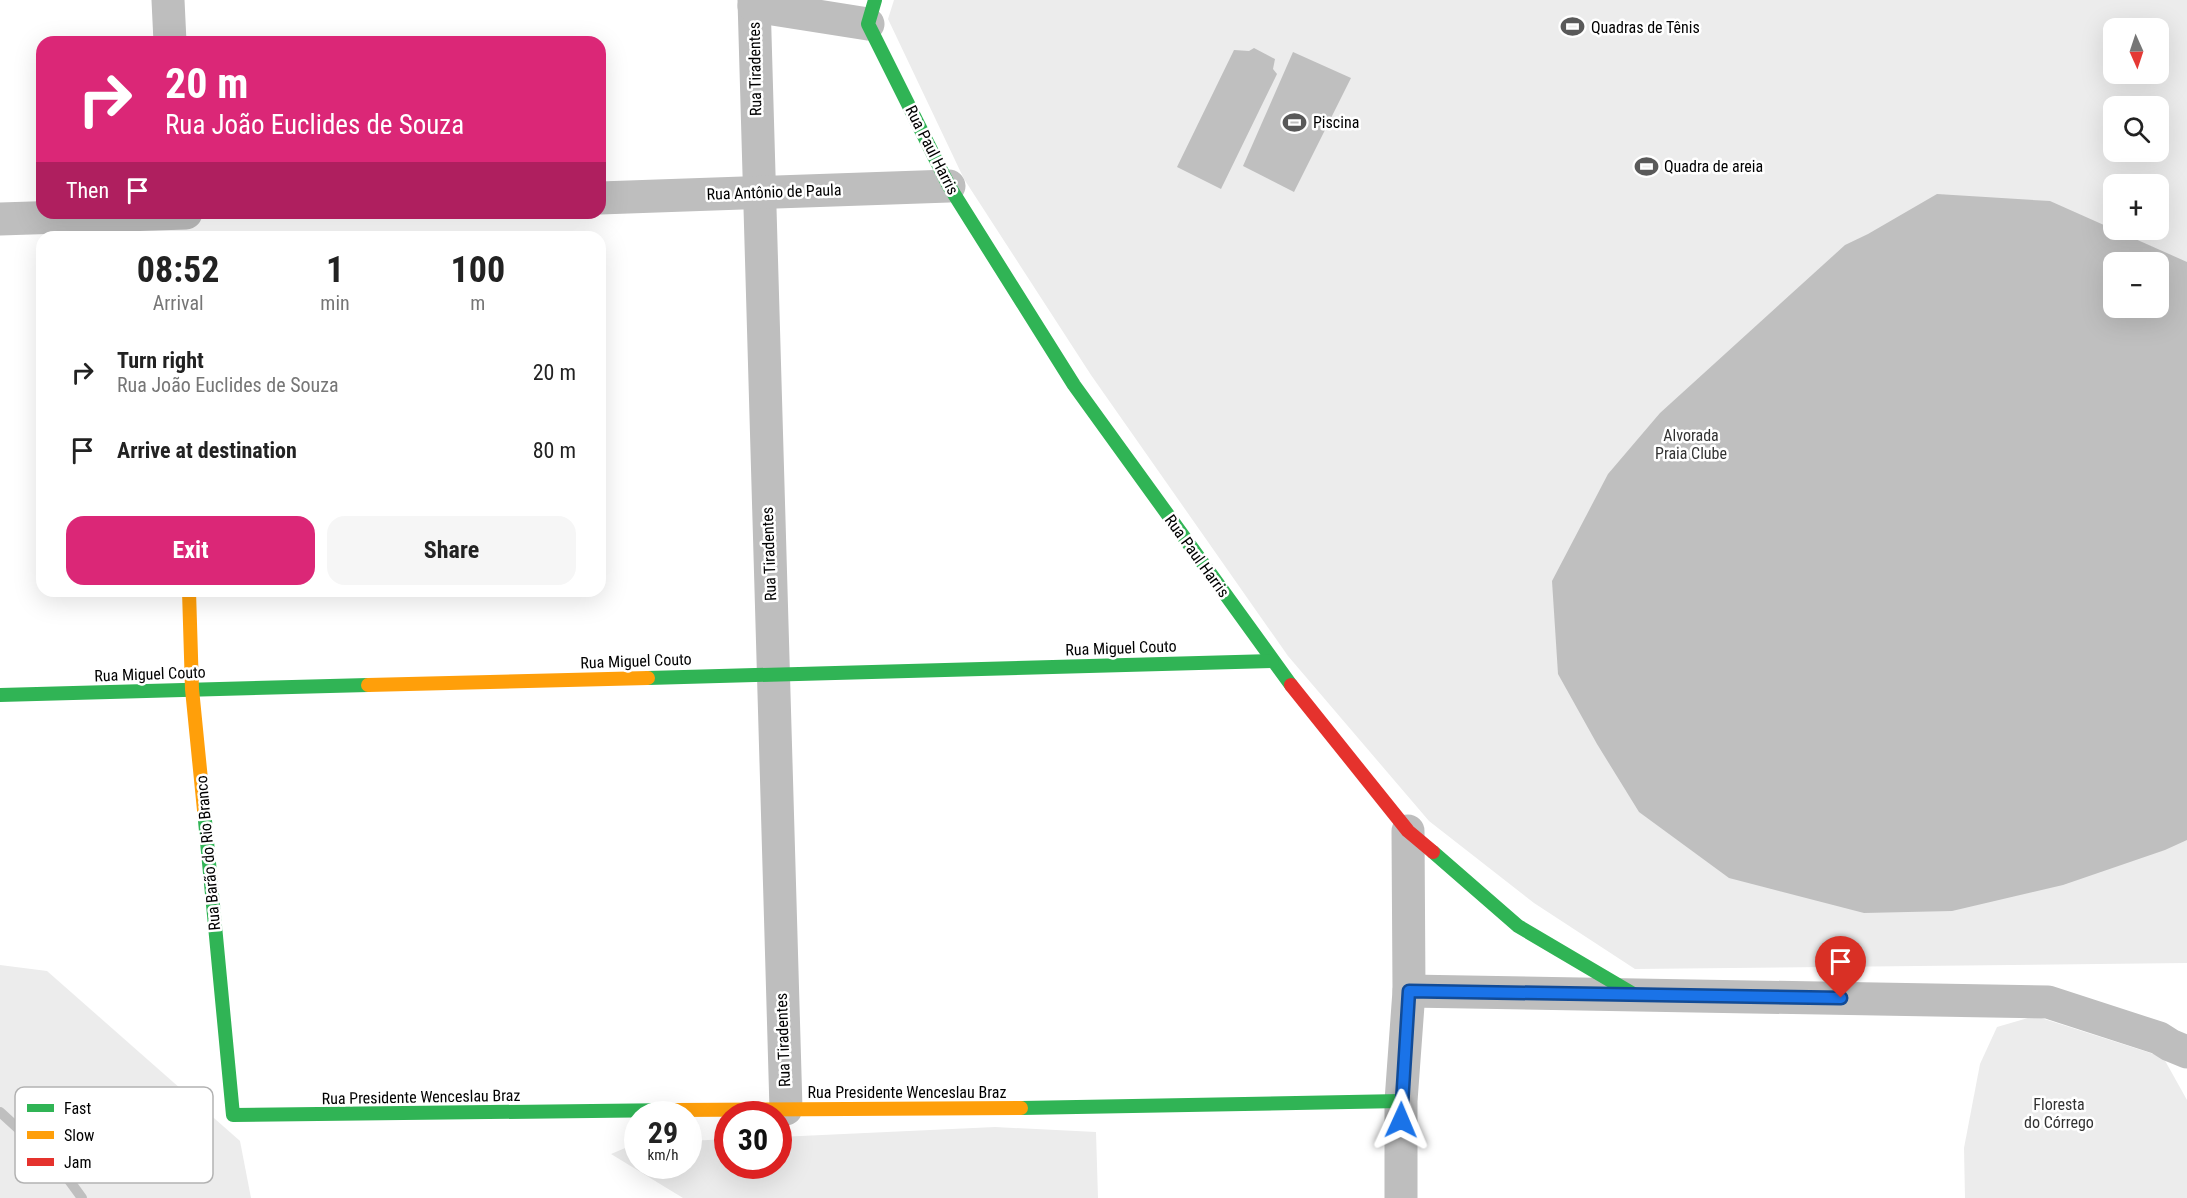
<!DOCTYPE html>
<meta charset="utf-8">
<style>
:root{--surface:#fff;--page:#f6f6f6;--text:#222;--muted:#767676;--accent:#db2777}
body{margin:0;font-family:"Roboto Condensed",sans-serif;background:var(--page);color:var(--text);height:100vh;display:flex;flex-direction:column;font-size:22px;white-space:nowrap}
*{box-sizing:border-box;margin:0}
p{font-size:20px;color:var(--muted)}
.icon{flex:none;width:33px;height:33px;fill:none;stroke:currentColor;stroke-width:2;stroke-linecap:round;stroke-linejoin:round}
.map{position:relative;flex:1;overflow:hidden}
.sheet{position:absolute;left:36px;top:231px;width:570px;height:366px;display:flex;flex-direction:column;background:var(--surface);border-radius:18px;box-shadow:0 6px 24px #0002}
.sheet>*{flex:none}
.hud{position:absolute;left:36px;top:36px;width:570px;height:183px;border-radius:18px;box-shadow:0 6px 24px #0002;background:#db2777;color:#fff;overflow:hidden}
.needle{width:39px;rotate:177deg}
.buttons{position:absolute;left:2103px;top:18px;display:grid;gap:12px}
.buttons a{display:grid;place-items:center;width:66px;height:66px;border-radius:12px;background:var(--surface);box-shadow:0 6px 24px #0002;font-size:30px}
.speed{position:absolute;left:624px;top:1101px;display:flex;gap:12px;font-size:30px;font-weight:700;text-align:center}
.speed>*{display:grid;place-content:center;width:78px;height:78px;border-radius:50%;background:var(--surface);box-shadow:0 6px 24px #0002;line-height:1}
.speed small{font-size:15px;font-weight:400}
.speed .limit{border:9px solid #d22;background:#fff;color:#111}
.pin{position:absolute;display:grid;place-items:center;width:51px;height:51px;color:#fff;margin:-62px -26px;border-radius:50% 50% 50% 0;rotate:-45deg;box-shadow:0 0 6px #0007}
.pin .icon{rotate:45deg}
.me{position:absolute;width:66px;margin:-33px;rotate:1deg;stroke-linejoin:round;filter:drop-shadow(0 0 4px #0008)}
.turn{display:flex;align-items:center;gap:21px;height:126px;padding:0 30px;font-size:27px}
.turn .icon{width:78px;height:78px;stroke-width:2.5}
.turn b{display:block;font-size:42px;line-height:51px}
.then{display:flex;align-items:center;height:57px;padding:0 30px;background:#0003;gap:12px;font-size:22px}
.eta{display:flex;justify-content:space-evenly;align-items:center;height:102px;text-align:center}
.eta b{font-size:36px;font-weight:700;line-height:42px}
.button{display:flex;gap:12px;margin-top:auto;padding:12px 30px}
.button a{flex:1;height:69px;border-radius:18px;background:var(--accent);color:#fff;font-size:24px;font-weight:700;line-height:69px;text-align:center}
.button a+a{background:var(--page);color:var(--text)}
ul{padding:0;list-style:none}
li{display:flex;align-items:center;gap:18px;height:78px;padding:0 30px}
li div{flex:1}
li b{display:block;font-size:22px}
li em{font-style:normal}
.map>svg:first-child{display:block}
.green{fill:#ececec;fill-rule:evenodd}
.water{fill:#bfbfbf;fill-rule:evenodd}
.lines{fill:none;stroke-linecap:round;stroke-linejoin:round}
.stream{stroke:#bfbfbf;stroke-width:10}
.street{stroke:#bebebe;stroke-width:33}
.fast{stroke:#30b455;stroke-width:14}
.slow{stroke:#ff9f0a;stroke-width:14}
.jam{stroke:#e5322d;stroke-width:14}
.route-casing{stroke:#114b97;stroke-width:15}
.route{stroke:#1a73e8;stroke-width:10}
.labels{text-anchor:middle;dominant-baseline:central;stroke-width:5;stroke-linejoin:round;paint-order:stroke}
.poi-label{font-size:16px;fill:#000;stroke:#fff;text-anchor:start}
.street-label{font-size:16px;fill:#000;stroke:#fff}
.park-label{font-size:16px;fill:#333;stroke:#fff}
.key{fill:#fff;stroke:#b2b2b2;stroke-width:1.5}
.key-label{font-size:16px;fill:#000}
</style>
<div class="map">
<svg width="2187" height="1198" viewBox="0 0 2187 1198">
<rect width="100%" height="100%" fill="#fff"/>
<g class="green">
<path d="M894 0H2187V963L1635 969 1534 903 1429 821 1288 656 1091 375 964 179 888 19ZM2114 28H2158V74H2114ZM2114 106H2158V152H2114ZM2114 184H2158V230H2114ZM2114 262H2158V308H2114Z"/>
<path d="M0 965 47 971 240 1141 251 1198H0Z"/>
<path d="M2035 1016 2163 1057 2187 1100V1198H1965L1964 1148 1980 1064 1997 1027Z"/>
<path d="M995 1127 1096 1132 1098 1198H683L611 1154 637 1143 638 1166H688L689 1141 727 1139 728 1166H778L779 1137Z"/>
</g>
<g class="water">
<path d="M1254 48 1275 59 1273 69 1277 74 1221 189 1177 167 1234 50 1249 51Z"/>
<path d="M1293 52 1351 78 1294 192 1243 166Z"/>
<path d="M1937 194 2050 201 2187 262V840L2165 850 2063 885 1952 911 1864 913 1729 878 1639 812 1597 744 1558 674 1552 581 1608 474 1660 413 1845 245 1868 234ZM2114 262H2158V308H2114Z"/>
</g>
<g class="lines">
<path class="stream" d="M0 1112 58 1165 82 1198"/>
<g class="street">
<path d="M168 0 170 42"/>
<path d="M754 0 786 1109"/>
<path d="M754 6 868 24"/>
<path d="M600 198 949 186"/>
<path d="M0 219 186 213"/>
<path d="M1409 991 2048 1002 2159 1038 2170 1045 2187 1052"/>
<path d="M1401 1198V1101L1409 991 1408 831"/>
</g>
<g class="fast">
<path d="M875 0 868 24 949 186 1074 385 1291 685"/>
<path d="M648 678 1272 661"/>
<path d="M0 695 368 685"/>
<path d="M204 810 233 1115 676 1110"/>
<path d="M1433 852 1518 926 1635 995"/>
<path d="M1021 1108 1401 1101"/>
</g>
<g class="slow">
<path d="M189 591 192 689 204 810"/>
<path d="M368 685 648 678"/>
<path d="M676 1110 1021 1108"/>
</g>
<path class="jam" d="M1291 685 1408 831 1433 852"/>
</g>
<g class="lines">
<defs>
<path id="route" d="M1401 1120 1409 991 1841 998"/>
</defs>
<use href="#route" class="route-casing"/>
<use href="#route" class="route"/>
</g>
<defs>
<symbol id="stadium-bare" viewBox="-9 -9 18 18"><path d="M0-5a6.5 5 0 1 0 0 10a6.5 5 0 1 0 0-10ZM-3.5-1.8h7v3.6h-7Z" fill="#595959" stroke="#fff" stroke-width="2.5" paint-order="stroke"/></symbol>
</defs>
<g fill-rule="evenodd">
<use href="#stadium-bare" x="1556" y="10" width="33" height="33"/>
<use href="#stadium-bare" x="1278" y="106" width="33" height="33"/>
<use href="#stadium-bare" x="1630" y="150" width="33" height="33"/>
</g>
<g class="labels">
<g class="poi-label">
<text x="1591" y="27">Quadras de Tênis</text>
<text x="1313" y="122">Piscina</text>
<text x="1664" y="166">Quadra de areia</text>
</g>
<g class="street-label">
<text transform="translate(755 69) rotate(-91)">Rua Tiradentes</text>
<text transform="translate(932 150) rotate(63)">Rua Paul Harris</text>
<text transform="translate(774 192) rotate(-2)">Rua Antônio de Paula</text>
<text transform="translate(769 554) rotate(-92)">Rua Tiradentes</text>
<text transform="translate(1197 556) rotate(54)">Rua Paul Harris</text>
<text transform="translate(1121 648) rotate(-2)">Rua Miguel Couto</text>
<text transform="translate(636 661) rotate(-2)">Rua Miguel Couto</text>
<text transform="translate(150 674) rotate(-2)">Rua Miguel Couto</text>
<text transform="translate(208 853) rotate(-95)">Rua Barão do Rio Branco</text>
<text transform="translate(783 1040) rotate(-92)">Rua Tiradentes</text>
<text x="907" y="1092">Rua Presidente Wenceslau Braz</text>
<text transform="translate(421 1097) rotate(-1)">Rua Presidente Wenceslau Braz</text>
</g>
<g class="park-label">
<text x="1691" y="435">Alvorada<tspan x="1691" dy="18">Praia Clube</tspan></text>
<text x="2059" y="1104">Floresta<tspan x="2059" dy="18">do Córrego</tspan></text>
</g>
</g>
<rect x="15" y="1087" width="198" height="96" rx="9" class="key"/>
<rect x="27" y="1104" width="27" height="8" fill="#30b455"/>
<rect x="27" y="1131" width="27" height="8" fill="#ff9f0a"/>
<rect x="27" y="1158" width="27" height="8" fill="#e5322d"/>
<g class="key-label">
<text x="64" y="1114">Fast</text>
<text x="64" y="1141">Slow</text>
<text x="64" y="1168">Jam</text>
</g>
</svg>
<div class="buttons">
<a><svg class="needle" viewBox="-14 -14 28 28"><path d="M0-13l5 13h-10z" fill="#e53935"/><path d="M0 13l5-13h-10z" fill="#767676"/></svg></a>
<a><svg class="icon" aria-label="search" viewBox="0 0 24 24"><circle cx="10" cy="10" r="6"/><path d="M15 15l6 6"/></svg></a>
<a>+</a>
<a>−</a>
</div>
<div class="speed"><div>29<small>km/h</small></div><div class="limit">30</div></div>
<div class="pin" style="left:1841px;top:998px;background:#d93025"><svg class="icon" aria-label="arrive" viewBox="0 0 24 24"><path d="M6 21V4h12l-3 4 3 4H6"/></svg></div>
<svg class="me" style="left:1401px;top:1120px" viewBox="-20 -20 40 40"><path d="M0-17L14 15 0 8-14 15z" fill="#1a73e8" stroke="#fff" stroke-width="4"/></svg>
<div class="hud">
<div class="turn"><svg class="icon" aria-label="right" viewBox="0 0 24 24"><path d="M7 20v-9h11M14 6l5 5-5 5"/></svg><div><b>20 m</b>Rua João Euclides de Souza</div></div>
<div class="then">Then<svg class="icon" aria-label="arrive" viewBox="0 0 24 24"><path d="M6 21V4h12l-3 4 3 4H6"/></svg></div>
</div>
<section class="sheet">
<div class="eta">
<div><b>08:52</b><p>Arrival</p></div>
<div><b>1</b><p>min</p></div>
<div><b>100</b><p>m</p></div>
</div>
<ul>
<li><svg class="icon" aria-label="right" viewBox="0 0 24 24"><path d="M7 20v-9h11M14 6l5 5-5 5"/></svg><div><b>Turn right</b><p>Rua João Euclides de Souza</p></div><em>20 m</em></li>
<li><svg class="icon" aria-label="arrive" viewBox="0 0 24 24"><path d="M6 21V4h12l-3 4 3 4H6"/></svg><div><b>Arrive at destination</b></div><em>80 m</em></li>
</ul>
<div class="button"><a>Exit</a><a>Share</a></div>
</section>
</div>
